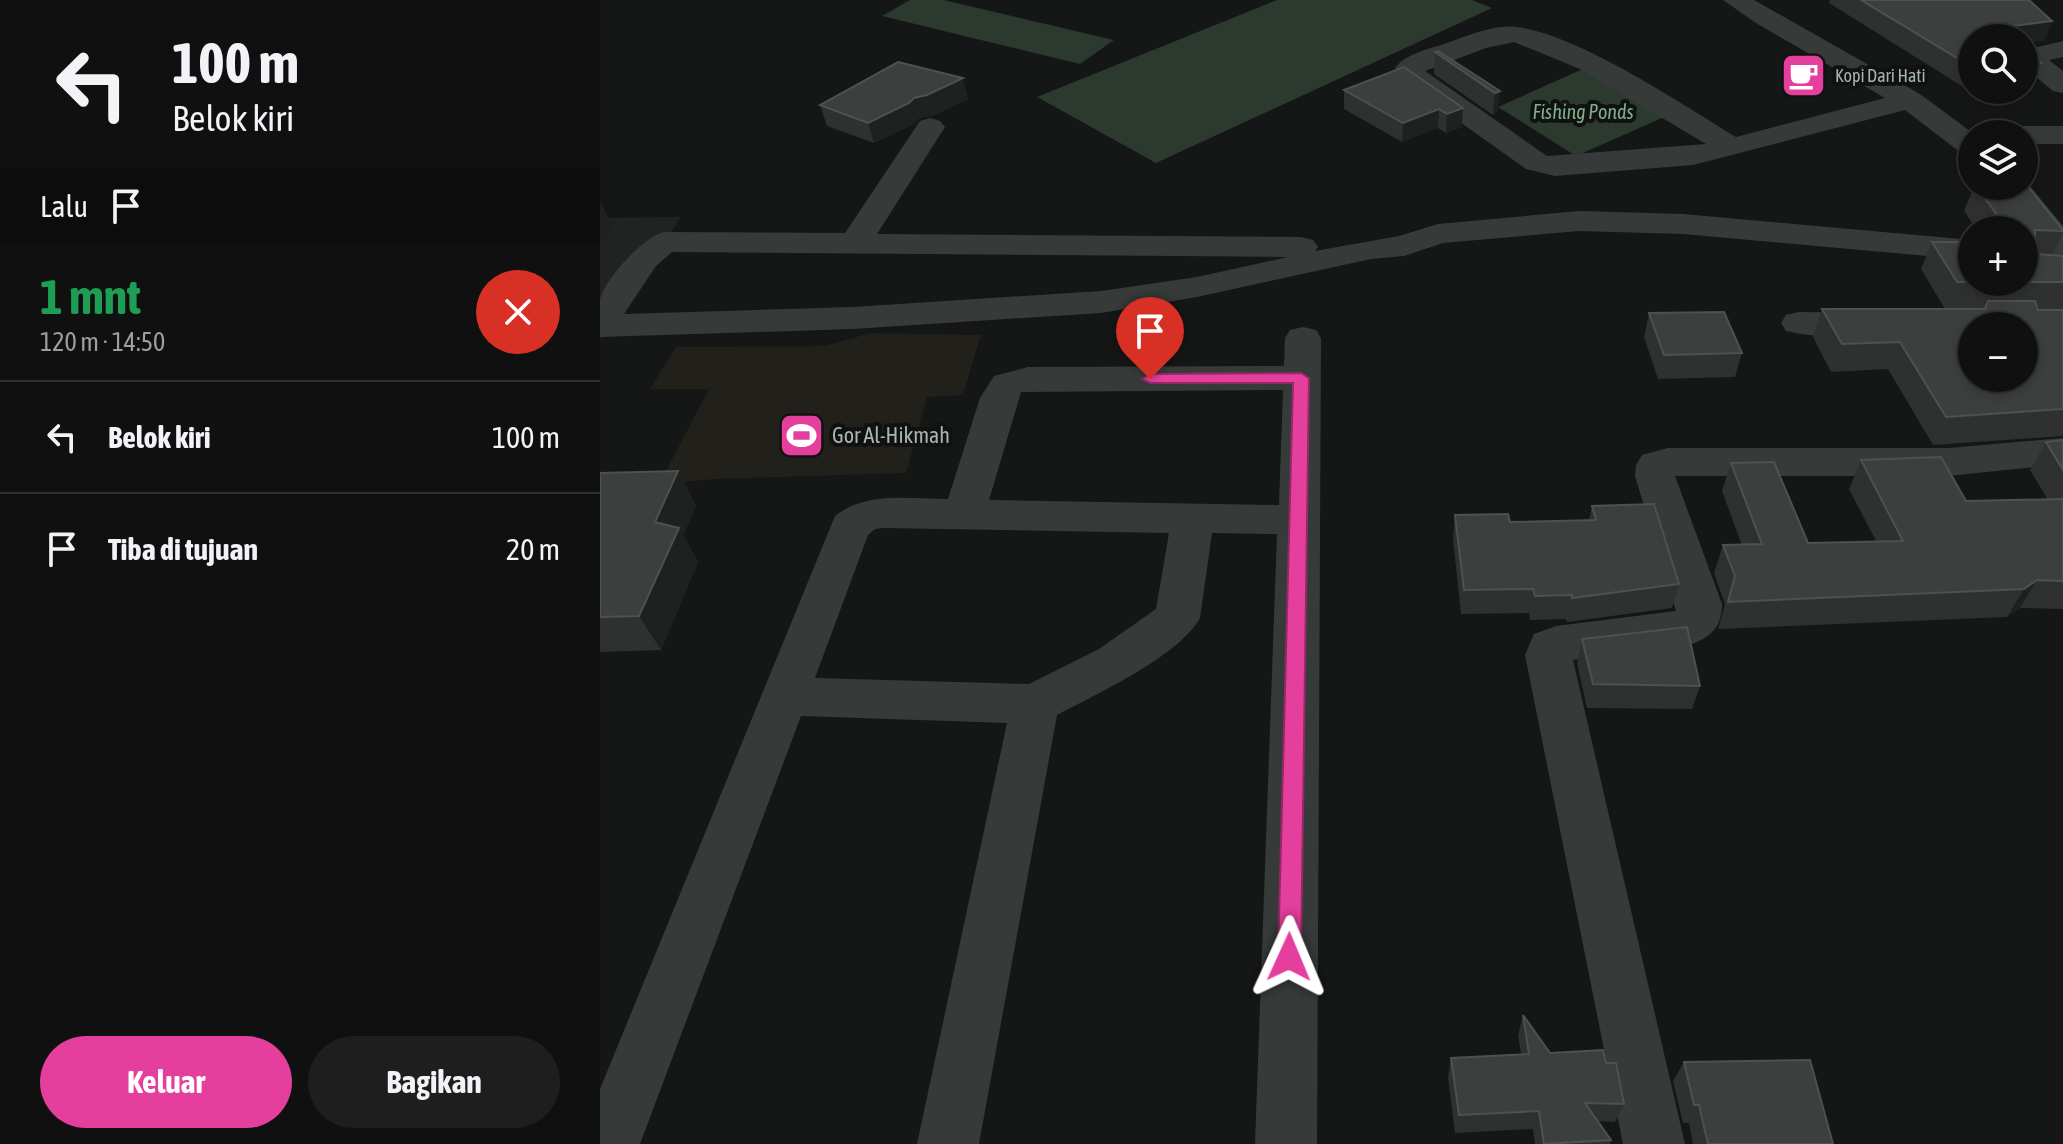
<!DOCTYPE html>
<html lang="id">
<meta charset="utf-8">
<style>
:root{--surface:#101010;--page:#1e1e1e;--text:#f1f3f6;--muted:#9c9d9f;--line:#303030;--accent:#e43f9d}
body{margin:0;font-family:"Asap Condensed",sans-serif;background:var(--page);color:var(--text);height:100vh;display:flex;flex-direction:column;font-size:30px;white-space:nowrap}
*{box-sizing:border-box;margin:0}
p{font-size:26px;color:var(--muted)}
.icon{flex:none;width:44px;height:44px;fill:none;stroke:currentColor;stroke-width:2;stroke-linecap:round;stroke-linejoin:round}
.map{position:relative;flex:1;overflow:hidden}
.drawer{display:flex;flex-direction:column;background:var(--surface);width:600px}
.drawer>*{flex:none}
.banner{background:#101010;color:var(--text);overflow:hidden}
.tools{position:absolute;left:1358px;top:24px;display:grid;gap:16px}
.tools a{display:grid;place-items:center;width:80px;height:80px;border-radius:50%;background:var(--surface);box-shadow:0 4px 12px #0003,0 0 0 2px var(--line);font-size:40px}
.pin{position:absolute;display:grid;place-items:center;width:68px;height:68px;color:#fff;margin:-82px -34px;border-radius:50% 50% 50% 0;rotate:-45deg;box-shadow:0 0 8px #0007}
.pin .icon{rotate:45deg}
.me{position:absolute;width:88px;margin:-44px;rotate:1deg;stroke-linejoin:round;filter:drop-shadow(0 0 6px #0008)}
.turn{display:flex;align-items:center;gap:28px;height:168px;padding:0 40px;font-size:36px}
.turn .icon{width:104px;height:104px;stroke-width:2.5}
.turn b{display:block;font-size:56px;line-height:68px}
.then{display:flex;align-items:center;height:76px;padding:0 40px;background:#0003;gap:16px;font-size:30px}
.round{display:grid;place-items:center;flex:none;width:84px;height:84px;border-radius:42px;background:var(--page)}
.head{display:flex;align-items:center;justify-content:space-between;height:136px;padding:0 40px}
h1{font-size:48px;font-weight:700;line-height:60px;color:#1e9e55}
.primary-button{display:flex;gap:16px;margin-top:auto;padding:16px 40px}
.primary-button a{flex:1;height:92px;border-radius:48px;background:var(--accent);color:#fff;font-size:32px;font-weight:700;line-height:92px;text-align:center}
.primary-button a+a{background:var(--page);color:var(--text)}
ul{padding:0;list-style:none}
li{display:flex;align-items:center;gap:24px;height:112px;padding:0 40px;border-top:2px solid var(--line)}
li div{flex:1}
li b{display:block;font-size:30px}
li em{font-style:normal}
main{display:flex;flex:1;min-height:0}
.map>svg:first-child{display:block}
.built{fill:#212323}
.green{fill:#21201b}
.water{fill:#2c392f}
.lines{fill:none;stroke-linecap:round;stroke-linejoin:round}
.minor{fill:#363b39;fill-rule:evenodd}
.wall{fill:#2e3130}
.shaded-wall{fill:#1f2020}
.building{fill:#3b3f3e;stroke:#4c5250;stroke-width:2;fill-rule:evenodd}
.route{fill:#e43f9d;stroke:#942966;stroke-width:2}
.labels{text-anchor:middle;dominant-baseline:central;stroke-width:8;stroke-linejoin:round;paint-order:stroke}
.far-poi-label{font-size:18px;fill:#a7b6ae;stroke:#101111;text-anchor:start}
.far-water-label{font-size:20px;font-style:italic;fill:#81ae8b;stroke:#101111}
.poi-label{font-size:22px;fill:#a7b6ae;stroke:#101111;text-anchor:start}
</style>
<main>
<section class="drawer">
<div class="banner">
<div class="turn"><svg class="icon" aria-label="left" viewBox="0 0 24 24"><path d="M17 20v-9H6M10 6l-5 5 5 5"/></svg><div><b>100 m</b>Belok kiri</div></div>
<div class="then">Lalu<svg class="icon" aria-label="arrive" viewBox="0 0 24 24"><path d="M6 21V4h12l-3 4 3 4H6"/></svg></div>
</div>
<div class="head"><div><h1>1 mnt</h1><p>120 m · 14:50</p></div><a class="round" style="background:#d93025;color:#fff"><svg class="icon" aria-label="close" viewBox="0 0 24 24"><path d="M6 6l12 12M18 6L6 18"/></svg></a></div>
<ul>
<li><svg class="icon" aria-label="left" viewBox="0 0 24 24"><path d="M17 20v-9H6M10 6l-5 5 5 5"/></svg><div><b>Belok kiri</b></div><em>100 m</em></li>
<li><svg class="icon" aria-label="arrive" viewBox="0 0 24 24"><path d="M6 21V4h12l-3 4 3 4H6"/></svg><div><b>Tiba di tujuan</b></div><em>20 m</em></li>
</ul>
<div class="primary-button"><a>Keluar</a><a>Bagikan</a></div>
</section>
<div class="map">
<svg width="1463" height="1144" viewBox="0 0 1463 1144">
<rect width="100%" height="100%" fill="#151616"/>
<path class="built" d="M81 217 0 339V218Z"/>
<path class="green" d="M271 333 381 335 363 395 327 397 306 473 116 479 59 484 109 389H50L76 347 224 346Z"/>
<g class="water">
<path d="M310 0H344L514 40 480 64 282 16Z"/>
<path d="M677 0H872L892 8 556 163 437 97Z"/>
<path d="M985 68 1071 114 976 156 898 107Z"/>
</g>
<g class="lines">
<g class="minor">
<path d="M1123 0H1154L1320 94 1374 134 1372 156 1361 153 1305 110 1093 165 955 176 926 169 805 83 795 68C805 54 829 49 844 44 865 37 894 24 916 27 976 33 1082 104 1136 137L1285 98 1156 23ZM914 42 980 69 1106 144 947 156 825 71 886 48Z"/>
<path d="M1463 41V57L1449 60 1463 71V93L1453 91 1424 67V50Z"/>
<path d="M330 118 340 121 345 127 277 234 701 237 713 240 718 247 715 251 799 236 838 224 979 211 1083 214 1372 240V260L1083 234 979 231 843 243 804 256 771 259 597 297 501 313 253 329 0 337C0 326 0 309 0 299 6 278 43 237 64 232L245 233 320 121ZM72 252 688 257 597 277 501 291 253 307 24 314 56 266Z"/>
<path d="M1424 126H1463V144H1424V134H1410L1414 129Z"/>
<path d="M1424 179 1463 226V258L1451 255 1399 186H1424Z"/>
<path d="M1199 312 1277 313 1290 316 1295 324 1290 332C1260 339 1216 338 1186 331L1181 323 1186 315Z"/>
<path d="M703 327 716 330 721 338 717 1144H655L677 534 612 533 600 618C579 656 497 694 457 715L379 1144H317L407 723 201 716 40 1144H0V1089L235 516C266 491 309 499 348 499L380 398 394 376 428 367 684 366 685 338 690 330ZM683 390 679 505 389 500 421 392ZM284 528 569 533 556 609 499 649 429 684 215 678 268 535 275 529Z"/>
<path d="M1463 438V464L1349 476H1075L1122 604C1122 630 1108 639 1084 647L973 660 1085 1144H1023L925 655 934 634 956 626 1076 611 1035 476 1036 465 1042 455 1068 448H1349Z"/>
</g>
</g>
<g class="wall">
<path d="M1230 0H1429L1452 21 1444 41 1372 38V90H1391L1373 93 1229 3Z"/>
<path d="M835 52 900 91 897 113 893 115 834 74Z"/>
<path d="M804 67 862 127 846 133 838 128 802 142 744 109V90Z"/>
<path d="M368 99 332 116 319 118 314 124 274 143 227 126 220 105Z"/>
<path d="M1374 186H1424L1463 230V233L1452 255 1463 256V436L1333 445 1288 369 1231 372 1213 337 1222 309H1345L1321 269 1332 242 1424 282V230H1377L1364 211Z"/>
<path d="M1049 313 1142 353 1135 377 1058 379 1044 337Z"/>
<path d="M1463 440V609L1420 608 1407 617 1118 629 1125 604 1114 573 1123 545H1142L1122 491 1131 463 1208 543 1276 541 1249 489 1261 460 1366 501 1448 500 1430 470 1446 442Z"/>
<path d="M78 471 96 506 83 535 98 562 61 650 0 652V473Z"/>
<path d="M992 506 1079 584 1072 608 967 622 966 619 930 620 929 613 861 614 853 539 855 515 910 522 989 520Z"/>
<path d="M982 639 1100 686 1092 709 987 708 977 663Z"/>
<path d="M923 1015 950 1053 1006 1063 1024 1104 1015 1122 998 1121 1011 1140 1010 1144H935L933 1129 855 1133 848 1077 851 1058 921 1054 918 1035Z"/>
<path d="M1084 1062 1233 1144H1093L1089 1123H1083L1073 1081Z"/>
</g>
<g class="shaded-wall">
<path d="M1452 21 1444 41 1424 43V38H1385L1389 29Z"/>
<path d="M1441 63 1432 83 1424 85V66Z"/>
<path d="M363 78 368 99 332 116 319 118 314 124 274 143 268 123 314 98Z"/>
<path d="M1374 90H1391L1373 93Z"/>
<path d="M900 91 897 113 893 115 895 93Z"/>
<path d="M863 108 862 127 846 133 847 114Z"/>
<path d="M839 109 838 128 802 142 803 123Z"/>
<path d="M0 201 13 227 0 245Z"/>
<path d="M78 471 96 506 83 535 98 562 61 650 39 616 55 522Z"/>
<path d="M1437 580 1420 608 1407 617 1424 589Z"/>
</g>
<g class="building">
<path d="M1261 0H1429L1452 21 1389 29 1403 38H1372V67Z"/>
<path d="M838 51 900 91 895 93 835 52Z"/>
<path d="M1424 52 1441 63 1424 66Z"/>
<path d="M298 62 363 78 327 95 314 98 309 103 268 123 220 105Z"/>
<path d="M804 67 863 108 847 114 839 109 803 123 744 90Z"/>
<path d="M1424 184H1426L1463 230V231L1435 230V254L1463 256V282H1357L1332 242H1372V282H1424V230H1408L1376 186H1424Z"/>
<path d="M1388 301H1435L1438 310H1463V409L1346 417 1300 342 1242 344 1222 309H1385ZM1372 326H1424V378H1372Z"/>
<path d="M1124 312 1142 353 1064 355 1049 313Z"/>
<path d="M1463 440V470L1446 442Z"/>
<path d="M1341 457 1366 501 1463 499V581L1437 580 1424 589 1128 602 1135 576 1123 545 1162 544 1131 463 1174 462 1208 543 1303 541 1261 460Z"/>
<path d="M78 471 55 522 79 528 39 616 0 617V473Z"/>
<path d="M1054 504 1079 584 972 598V595L935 596 933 589 864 590 855 515 908 514 910 522 996 520 992 506Z"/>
<path d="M1087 627 1100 686 993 684 982 639Z"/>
<path d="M923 1015 950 1053 1003 1050 1006 1063H1016L1024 1104 985 1103 1011 1140 944 1144 939 1111 859 1115 851 1058 929 1054Z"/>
<path d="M1210 1060 1233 1144H1108L1099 1105H1094L1084 1062Z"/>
</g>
<path class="route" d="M701 373 709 378 701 957 698 964 689 968 681 964 678 957 693 383H550L542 379 550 374Z"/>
<defs>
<symbol id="cafe-square" viewBox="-11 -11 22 22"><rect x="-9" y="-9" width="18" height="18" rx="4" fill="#e43f9d" stroke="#101111"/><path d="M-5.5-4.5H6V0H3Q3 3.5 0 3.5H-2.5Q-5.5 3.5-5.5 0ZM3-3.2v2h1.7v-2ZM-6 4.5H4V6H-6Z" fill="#fff"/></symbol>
<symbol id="stadium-square" viewBox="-11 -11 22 22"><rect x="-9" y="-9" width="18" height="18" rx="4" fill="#e43f9d" stroke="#101111"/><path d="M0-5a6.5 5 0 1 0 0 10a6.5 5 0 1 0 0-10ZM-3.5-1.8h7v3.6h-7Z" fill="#fff"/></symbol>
</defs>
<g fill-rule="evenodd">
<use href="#cafe-square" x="1178" y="50" width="51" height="51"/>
<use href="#stadium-square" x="176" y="410" width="51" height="51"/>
</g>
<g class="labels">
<g class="far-poi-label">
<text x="1235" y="75">Kopi Dari Hati</text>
</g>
<g class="far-water-label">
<text x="983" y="111">Fishing Ponds</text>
</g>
<g class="poi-label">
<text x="232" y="435">Gor Al-Hikmah</text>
</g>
</g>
</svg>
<div class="tools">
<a><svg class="icon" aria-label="search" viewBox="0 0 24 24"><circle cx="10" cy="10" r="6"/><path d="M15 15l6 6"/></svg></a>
<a><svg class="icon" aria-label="layers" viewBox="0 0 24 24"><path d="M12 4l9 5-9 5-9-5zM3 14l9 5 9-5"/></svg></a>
<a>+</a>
<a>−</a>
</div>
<div class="pin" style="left:550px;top:379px;background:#d93025"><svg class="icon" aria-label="arrive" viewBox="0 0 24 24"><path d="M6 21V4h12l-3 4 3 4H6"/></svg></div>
<svg class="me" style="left:689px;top:957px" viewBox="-20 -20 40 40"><path d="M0-17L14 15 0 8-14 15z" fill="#e43f9d" stroke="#fff" stroke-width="4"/></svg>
</div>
</main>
